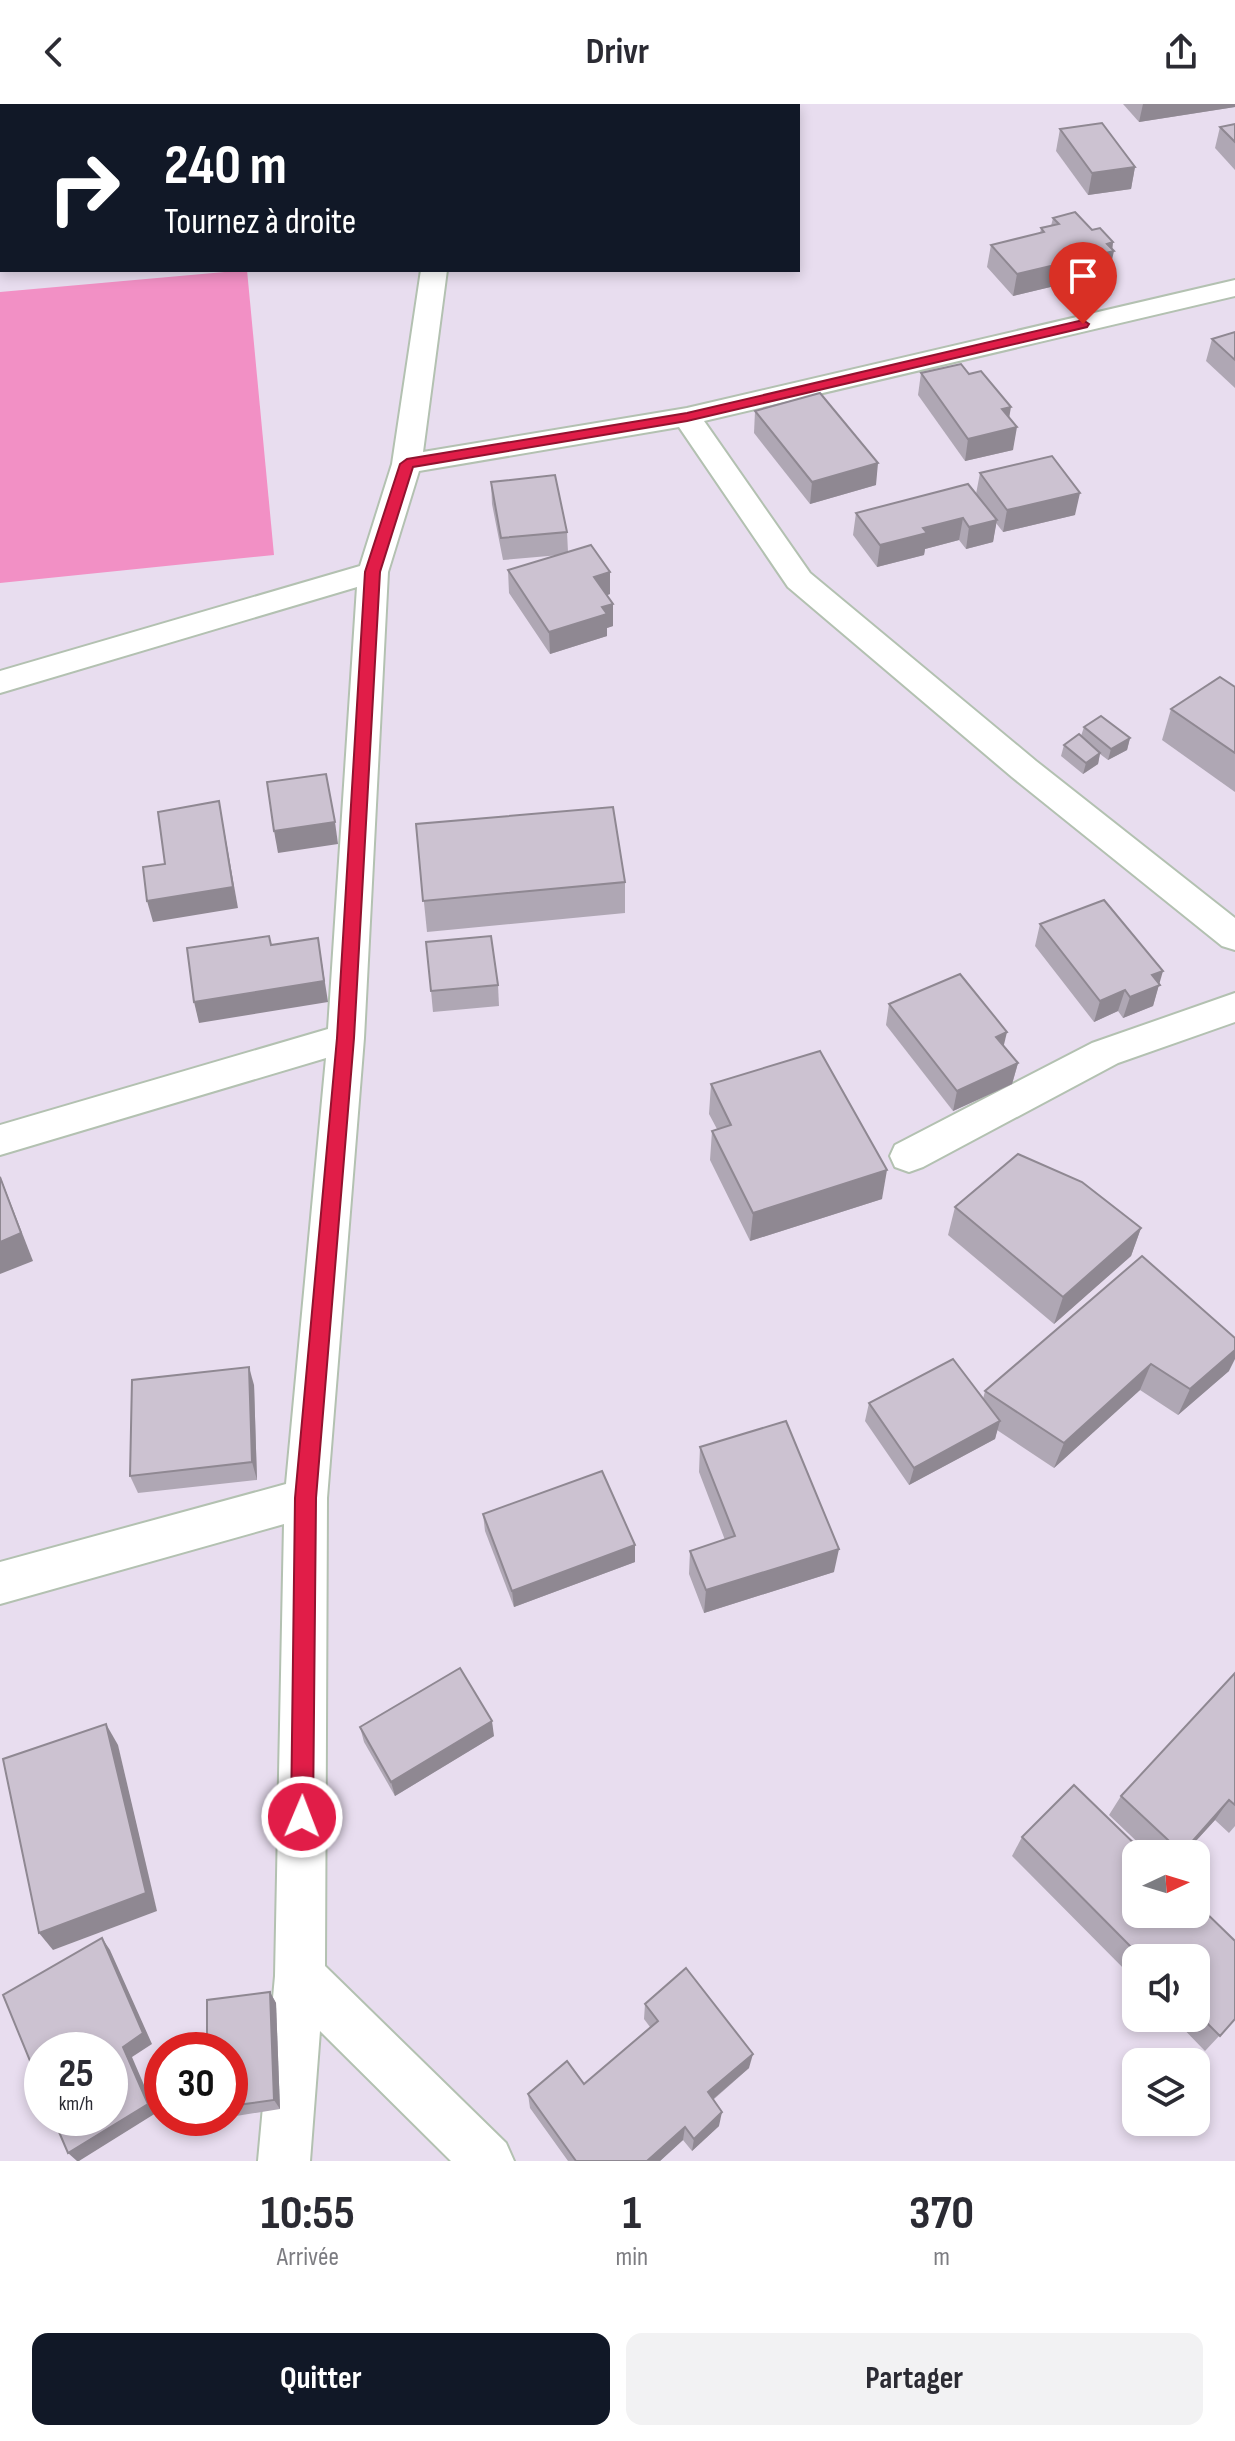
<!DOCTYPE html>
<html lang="fr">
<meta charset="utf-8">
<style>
:root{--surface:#fff;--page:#f2f2f3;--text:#2b2b33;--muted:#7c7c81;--accent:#111827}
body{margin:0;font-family:"Sofia Sans Condensed",sans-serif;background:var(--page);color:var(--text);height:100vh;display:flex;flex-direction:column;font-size:30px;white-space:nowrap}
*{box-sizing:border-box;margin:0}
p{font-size:26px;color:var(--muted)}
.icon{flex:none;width:44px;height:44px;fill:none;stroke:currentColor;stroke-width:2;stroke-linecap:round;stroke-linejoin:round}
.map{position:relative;height:2057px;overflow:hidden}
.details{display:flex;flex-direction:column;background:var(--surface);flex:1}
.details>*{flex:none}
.guide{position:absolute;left:0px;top:0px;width:800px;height:168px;box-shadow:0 4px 12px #0003;background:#111827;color:#fff;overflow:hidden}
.needle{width:52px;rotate:86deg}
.buttons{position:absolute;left:1122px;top:1736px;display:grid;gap:16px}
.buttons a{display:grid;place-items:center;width:88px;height:88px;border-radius:16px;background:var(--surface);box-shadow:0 4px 12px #0003;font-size:40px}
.speed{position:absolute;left:24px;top:1928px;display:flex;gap:16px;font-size:40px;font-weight:700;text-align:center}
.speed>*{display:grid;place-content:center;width:104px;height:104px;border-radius:50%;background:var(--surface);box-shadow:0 4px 12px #0003;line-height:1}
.speed small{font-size:20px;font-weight:400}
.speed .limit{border:12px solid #d22;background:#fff;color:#111}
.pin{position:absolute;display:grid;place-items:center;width:68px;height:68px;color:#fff;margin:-82px -34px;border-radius:50% 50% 50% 0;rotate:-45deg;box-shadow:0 0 8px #0007}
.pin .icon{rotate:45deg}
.me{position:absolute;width:88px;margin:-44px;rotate:1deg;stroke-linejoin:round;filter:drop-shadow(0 0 6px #0008)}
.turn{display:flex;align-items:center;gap:28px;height:168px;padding:0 32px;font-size:36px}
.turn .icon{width:104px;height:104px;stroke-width:2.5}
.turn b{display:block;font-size:56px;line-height:68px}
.eta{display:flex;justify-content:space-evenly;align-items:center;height:136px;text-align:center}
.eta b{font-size:48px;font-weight:700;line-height:56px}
.primary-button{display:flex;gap:16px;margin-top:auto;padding:16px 32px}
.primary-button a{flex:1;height:92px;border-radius:16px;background:var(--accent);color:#fff;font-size:32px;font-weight:700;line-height:92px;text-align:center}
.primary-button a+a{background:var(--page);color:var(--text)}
header{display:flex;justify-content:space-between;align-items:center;height:104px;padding:0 32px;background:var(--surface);font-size:36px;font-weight:700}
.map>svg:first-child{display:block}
.pitch{fill:#f290c5}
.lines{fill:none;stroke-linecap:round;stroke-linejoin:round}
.minor-casing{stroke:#b3c1b1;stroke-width:4}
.minor{fill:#fff;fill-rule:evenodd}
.wall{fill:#afa7b4}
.shaded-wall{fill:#8f8892}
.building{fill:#ccc2d1;stroke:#8f8892;stroke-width:2}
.route{fill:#e11d48;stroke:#92132f;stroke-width:2}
</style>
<header><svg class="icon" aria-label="back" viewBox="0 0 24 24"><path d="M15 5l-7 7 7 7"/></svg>Drivr<svg class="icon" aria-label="share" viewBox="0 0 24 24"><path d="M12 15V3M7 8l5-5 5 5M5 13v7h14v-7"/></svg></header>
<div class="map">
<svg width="1235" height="2057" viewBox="0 0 1235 2057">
<rect width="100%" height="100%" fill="#e8ddef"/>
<path class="pitch" d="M247 166 274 451 0 479V188Z"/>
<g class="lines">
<defs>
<g id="minor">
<rect x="446" y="0" width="24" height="2"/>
<path d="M421 166H447L423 348 687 304 1235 176V192L704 317 810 469 1036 657 1235 814V846L1222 842 1012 673 788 483 679 323 419 367 388 468 364 934 327 1394 325 1862 506 2039 514 2057H451L320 1927 310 2057H258L275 1872 284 1420 0 1500V1458L286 1380 326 954 0 1051V1021L328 925 357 483 0 589V567L360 462 392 360Z"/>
<path d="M1235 889V918L1118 959 923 1063 909 1068 895 1063 890 1052 895 1041 1092 939Z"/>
</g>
</defs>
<use href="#minor" class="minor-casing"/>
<use href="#minor" class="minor"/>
</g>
<g class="wall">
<path d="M1123 0H1235V3L1139 18Z"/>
<path d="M1235 20V66L1215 44 1220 23Z"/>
<path d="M1060 25 1135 63 1131 85 1088 91 1056 47Z"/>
<path d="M1053 114 1092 126 1113 138 1109 169 1013 192 987 163 991 141 1040 130 1041 124 1051 122Z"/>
<path d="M1235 228V284L1206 257 1212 235Z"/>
<path d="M921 269 969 270 1009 314 1013 346 965 357 918 291Z"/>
<path d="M755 307 876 381 810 400 754 329Z"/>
<path d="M980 369 1075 411 1003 428 996 419 993 438 966 445 959 436 925 445 924 451 877 463 853 431 856 409 976 390Z"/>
<path d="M491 378 567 428 568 448 610 468V490L607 491 613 522 607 524V532L550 550 509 489 508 466 560 451 503 456 492 400Z"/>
<path d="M1235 583V688L1162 636 1171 605Z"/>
<path d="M1084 623 1130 634 1127 646 1108 656 1100 650 1098 660 1083 670 1061 652 1064 641 1081 632Z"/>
<path d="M416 720 625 778V809L427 828Z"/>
<path d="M1040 820 1159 880 1153 902 1123 914 1118 907 1094 918 1035 842Z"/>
<path d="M498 881 499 902 433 908 431 887Z"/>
<path d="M889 900 1004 942 1018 959 1012 980 953 1007 886 921Z"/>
<path d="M711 980 882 1095 750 1137 710 1056 712 1027 717 1025 709 1010Z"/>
<path d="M955 1103 1141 1124 1131 1152 1054 1220 948 1131Z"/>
<path d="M1142 1152 1229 1267 1178 1311 1140 1286 1054 1364 997 1326 995 1335 909 1381 865 1317 869 1299 983 1295 985 1287Z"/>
<path d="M254 1281 257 1376 138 1389 130 1372Z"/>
<path d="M700 1343 834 1468 704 1509 689 1470 690 1447 725 1436 699 1368Z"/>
<path d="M483 1410 635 1441V1458L514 1503 485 1427Z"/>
<path d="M1235 1569V1722L1229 1729 1215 1716 1184 1750H1150L1109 1711 1121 1692Z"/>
<path d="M360 1623 494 1632 395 1692 364 1638Z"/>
<path d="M1074 1681 1145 1750H1136V1810H1196V1799L1235 1837V1915L1205 1947 1173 1914H1196V1854H1136V1877L1012 1752 1022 1733Z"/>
<path d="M270 1888 276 1899 280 2005 230 2013V1946Z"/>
<path d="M645 1900 749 1964 713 1996 719 2022 692 2047 683 2036 660 2057H568L530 2004 528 1990 584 1980 650 1923 644 1915Z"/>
</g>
<g class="shaded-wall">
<path d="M1143 0H1235V3L1139 18Z"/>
<path d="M1135 63 1131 85 1088 91 1092 69Z"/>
<path d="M1113 138 1112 147H1114L1109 169 1013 192 1017 170Z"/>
<path d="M1011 303 1007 326 1002 305Z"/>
<path d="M1017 323 1013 346 965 357 968 335Z"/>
<path d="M878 359 876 381 810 400 812 378Z"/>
<path d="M1080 389 1075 411 1003 428 1007 406Z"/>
<path d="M963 414 959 436 925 445 924 451 877 463 880 441 923 424Z"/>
<path d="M997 416 993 438 966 445 969 423Z"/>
<path d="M610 468V490L594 496V473Z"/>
<path d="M613 500V522L607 524V532L550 550 549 528 602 503Z"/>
<path d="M1130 634 1127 646 1108 656 1111 645Z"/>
<path d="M1100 649 1098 660 1083 670 1086 659Z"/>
<path d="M219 697 238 804 153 818 147 797Z"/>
<path d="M335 718 338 740 278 749 274 727Z"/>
<path d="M318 834 328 898 199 919 194 898Z"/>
<path d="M1163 867 1153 902 1123 914 1130 893 1152 871Z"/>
<path d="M1125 886 1118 907 1094 918 1100 897Z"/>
<path d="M1007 928 1002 949 996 933Z"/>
<path d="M1018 959 1012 980 953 1007 957 987Z"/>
<path d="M887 1066 882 1095 750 1137 753 1109Z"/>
<path d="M0 1072 33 1157 0 1170Z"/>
<path d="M1141 1124 1131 1152 1054 1220 1063 1193Z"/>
<path d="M1235 1246V1255L1229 1267 1178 1311 1190 1285Z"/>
<path d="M1151 1260 1140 1286 1054 1364 1064 1339Z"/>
<path d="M249 1263 254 1281 257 1376 252 1358Z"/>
<path d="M1000 1317 995 1335 909 1381 914 1364Z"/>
<path d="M635 1441V1458L514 1503 512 1487Z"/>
<path d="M839 1445 834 1468 704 1509 706 1486Z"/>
<path d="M492 1617 494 1632 395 1692 391 1678Z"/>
<path d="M106 1620 118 1641 157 1807 53 1846 39 1829Z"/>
<path d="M1229 1696 1215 1716 1184 1750H1181Z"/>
<path d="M102 1834 110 1846 152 1940 132 1953 156 2009 79 2057H77L68 2049 123 1943Z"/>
<path d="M270 1888 276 1899 280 2005 274 1996Z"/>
<path d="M753 1950 749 1964 705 2002 708 1988Z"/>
<path d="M722 2008 719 2022 692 2047 694 2035Z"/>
<path d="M685 2023 683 2036 660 2057H647Z"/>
</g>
<g class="building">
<path d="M1102 19 1135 63 1092 69 1060 25Z"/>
<path d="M1235 20V38L1220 23Z"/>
<path d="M1075 108 1092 126 1100 124 1113 138 1107 140 1114 147 1017 170 991 141 1044 128 1041 124 1059 120 1053 114Z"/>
<path d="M1235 228V256L1212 235Z"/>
<path d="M961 260 969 270 981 267 1011 303 1002 305 1017 323 968 335 921 269Z"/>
<path d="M820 289 878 359 812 378 755 307Z"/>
<path d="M1052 352 1080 389 1007 406 980 369Z"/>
<path d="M555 371 567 428 501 434 491 378Z"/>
<path d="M968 380 997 416 969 423 963 414 923 424 927 429 880 441 856 409Z"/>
<path d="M591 441 610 468 594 473 613 500 602 503 607 510 549 528 508 466Z"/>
<path d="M1220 573 1235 583V649L1171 605Z"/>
<path d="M1101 612 1130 634 1111 645 1084 623Z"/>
<path d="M1079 630 1100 649 1086 659 1064 641Z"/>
<path d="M326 670 335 718 274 727 267 678Z"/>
<path d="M219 697 233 783 147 797 143 763 165 760 158 708Z"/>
<path d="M613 703 625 778 423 797 416 720Z"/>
<path d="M1104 796 1163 867 1152 871 1160 881 1130 893 1125 886 1100 897 1040 820Z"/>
<path d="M269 832 271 841 318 834 324 877 194 898 187 844Z"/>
<path d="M491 832 498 881 431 887 426 838Z"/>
<path d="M960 870 1007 928 996 933 1018 959 957 987 889 900Z"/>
<path d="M820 947 887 1066 753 1109 712 1027 731 1021 711 980Z"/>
<path d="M1018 1050 1082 1078 1141 1124 1063 1193 955 1103Z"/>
<path d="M0 1073 21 1129 0 1138Z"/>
<path d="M1142 1152 1235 1234V1246L1190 1285 1151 1260 1064 1339 985 1287Z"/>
<path d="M953 1255 1000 1317 914 1364 869 1299Z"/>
<path d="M249 1263 252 1358 130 1372 132 1276Z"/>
<path d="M786 1317 839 1445 706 1486 690 1447 735 1432 700 1343Z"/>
<path d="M602 1367 635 1441 512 1487 483 1410Z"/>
<path d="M460 1564 492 1617 391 1678 360 1623Z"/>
<path d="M1235 1569V1701L1229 1696 1182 1749 1121 1692Z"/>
<path d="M106 1620 146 1789 39 1829 3 1655Z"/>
<path d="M1074 1681 1145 1750H1136V1810H1196V1799L1235 1837V1915L1220 1932 1196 1908V1854H1142L1022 1733Z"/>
<path d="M102 1834 143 1929 123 1943 148 2000 68 2049 53 2014H110V1946H42V1986L3 1891Z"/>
<path d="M686 1864 753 1950 708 1988 722 2008 694 2035 685 2023 647 2057H576L528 1990 567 1957 584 1980 658 1917 645 1900Z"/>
<path d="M270 1888 274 1996 230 2002V1946H207V1896Z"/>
</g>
<path class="route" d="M1083 216 1089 220 1087 223 687 317 413 363 380 468 354 934 316 1394 313 1713 310 1721 302 1724 294 1721 291 1713 295 1394 337 934 365 468 400 360 407 355 687 309Z"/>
</svg>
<div class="buttons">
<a><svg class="needle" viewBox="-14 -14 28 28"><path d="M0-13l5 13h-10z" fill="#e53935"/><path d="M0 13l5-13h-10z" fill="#7c7c81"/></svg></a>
<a><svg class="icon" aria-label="sound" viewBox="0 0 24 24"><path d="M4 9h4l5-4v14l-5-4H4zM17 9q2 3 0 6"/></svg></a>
<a><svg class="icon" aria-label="layers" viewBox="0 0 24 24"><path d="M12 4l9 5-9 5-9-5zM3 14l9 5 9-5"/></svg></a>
</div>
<div class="speed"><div>25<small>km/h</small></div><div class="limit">30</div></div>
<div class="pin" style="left:1083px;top:220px;background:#d93025"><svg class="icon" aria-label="arrive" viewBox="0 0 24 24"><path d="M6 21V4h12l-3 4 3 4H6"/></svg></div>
<svg class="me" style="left:302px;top:1713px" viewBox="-20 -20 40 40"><circle r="17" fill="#e11d48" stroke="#fff" stroke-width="3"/><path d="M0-11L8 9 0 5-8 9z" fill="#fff"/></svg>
<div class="guide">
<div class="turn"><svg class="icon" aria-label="right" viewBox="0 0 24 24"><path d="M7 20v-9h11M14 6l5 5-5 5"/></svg><div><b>240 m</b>Tournez à droite</div></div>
</div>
</div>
<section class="details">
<div class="eta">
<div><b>10:55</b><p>Arrivée</p></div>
<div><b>1</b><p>min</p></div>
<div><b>370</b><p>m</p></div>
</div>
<div class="primary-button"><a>Quitter</a><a>Partager</a></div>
</section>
